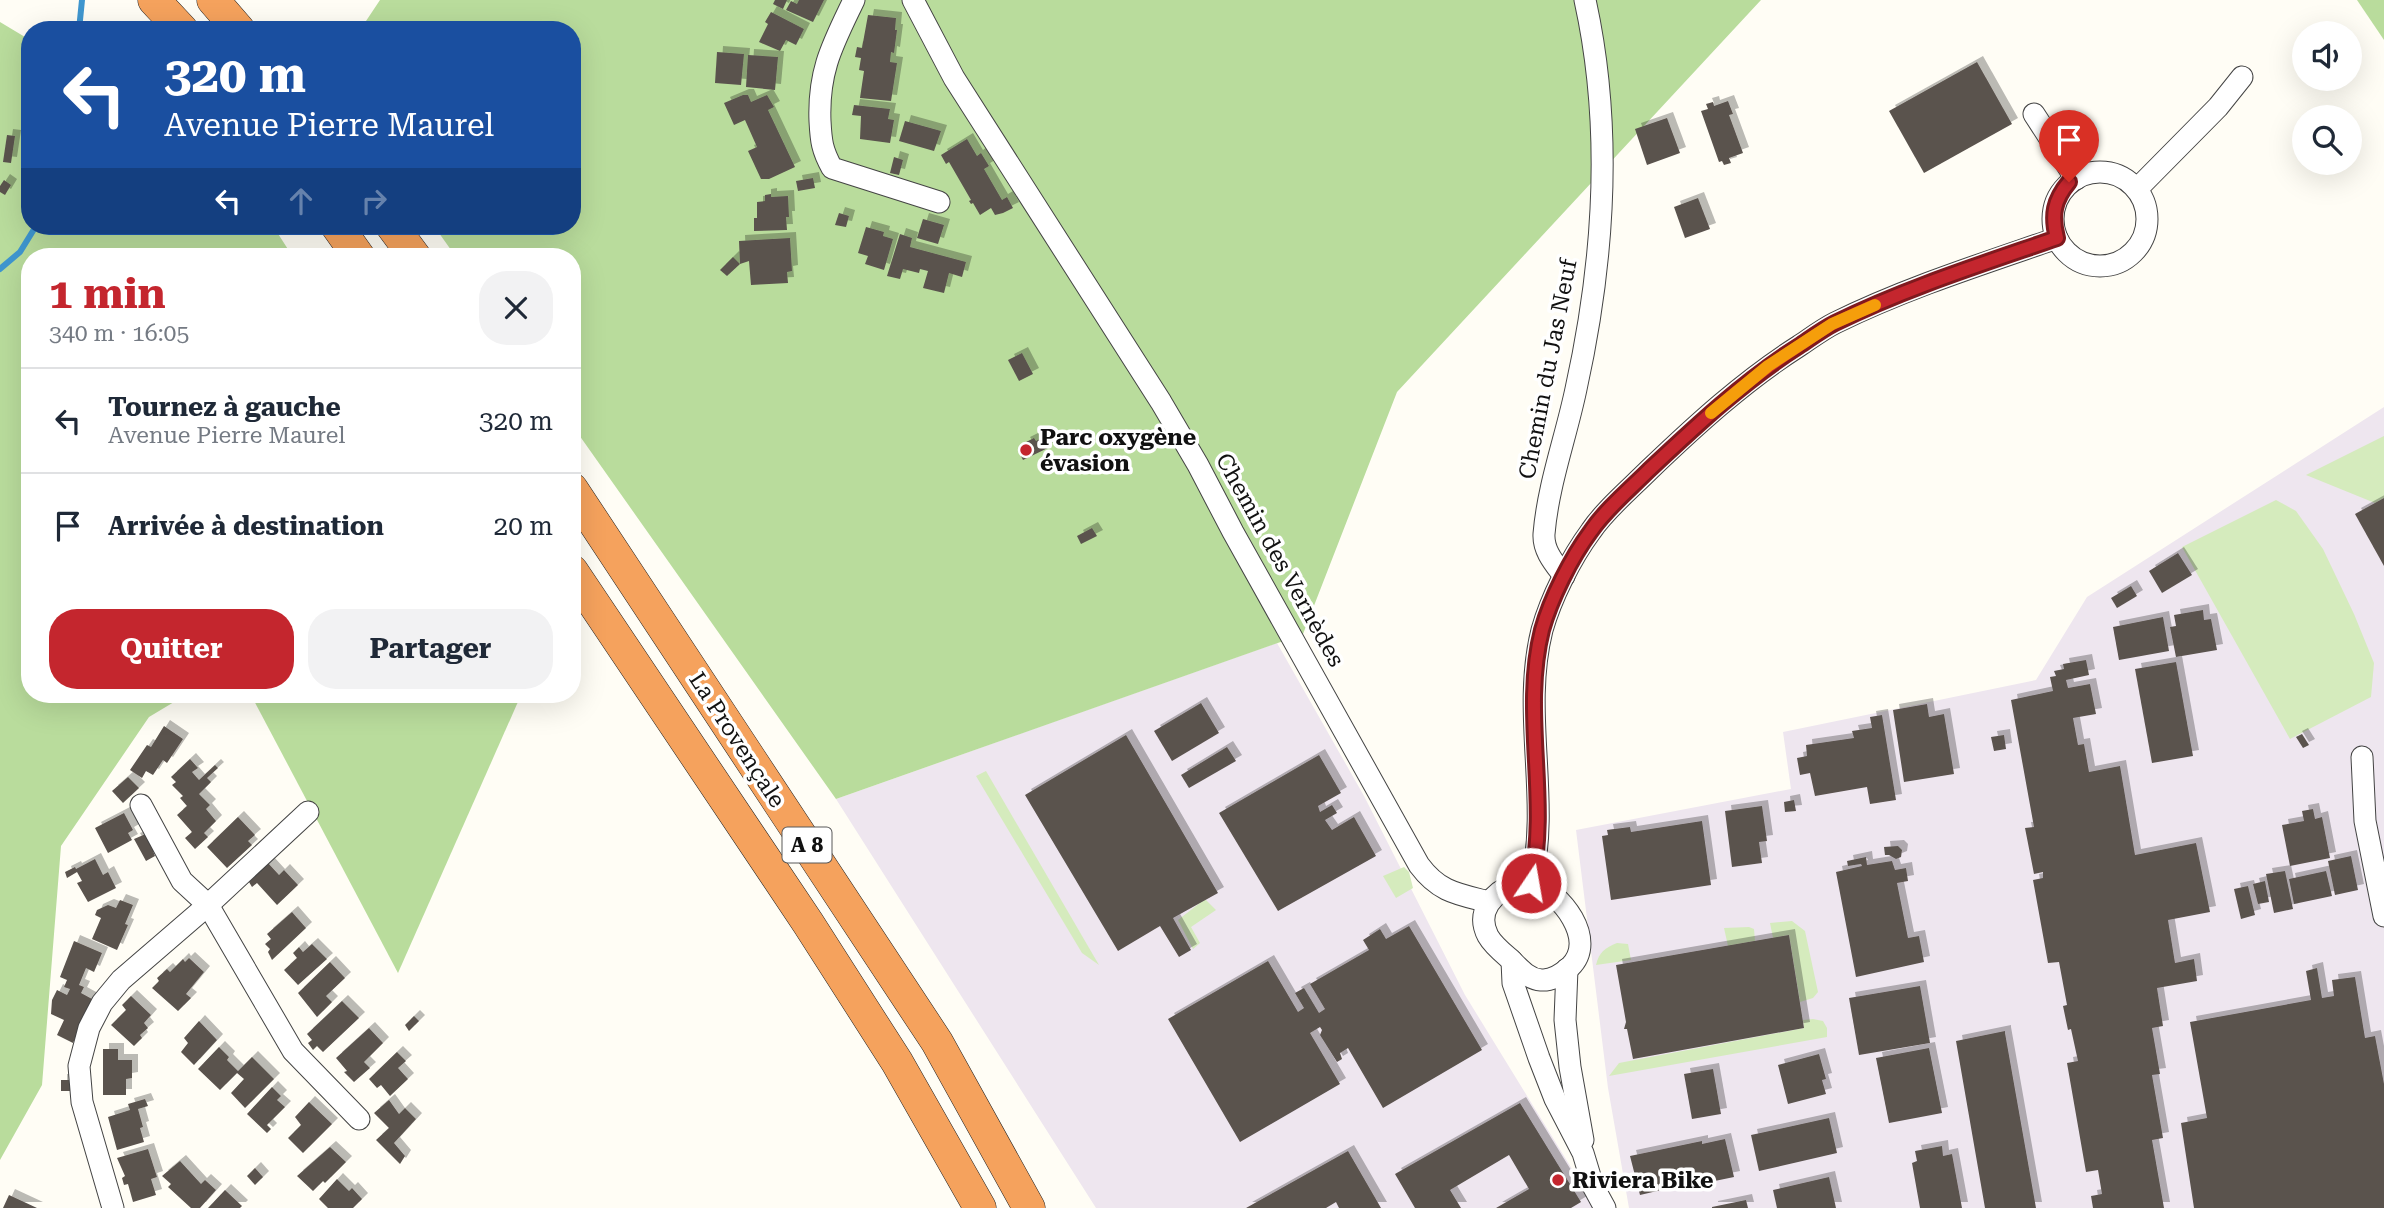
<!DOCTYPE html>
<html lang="fr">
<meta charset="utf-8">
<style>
:root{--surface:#fff;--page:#f2f2f3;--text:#1f2937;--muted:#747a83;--line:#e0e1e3;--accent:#c4262e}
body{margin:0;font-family:"Roboto Serif",serif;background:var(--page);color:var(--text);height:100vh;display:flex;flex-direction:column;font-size:26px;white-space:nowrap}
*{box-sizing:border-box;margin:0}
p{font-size:23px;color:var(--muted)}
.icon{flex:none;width:38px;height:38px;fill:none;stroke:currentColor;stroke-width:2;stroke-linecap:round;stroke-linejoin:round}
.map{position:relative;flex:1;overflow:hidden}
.sheet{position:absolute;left:21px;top:248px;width:560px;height:455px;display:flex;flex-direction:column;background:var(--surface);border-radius:28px;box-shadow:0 7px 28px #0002}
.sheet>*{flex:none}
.banner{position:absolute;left:21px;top:21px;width:560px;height:214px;border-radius:28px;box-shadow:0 7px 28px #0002;background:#1a4fa0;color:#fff;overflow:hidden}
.buttons{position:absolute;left:2292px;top:21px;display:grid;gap:14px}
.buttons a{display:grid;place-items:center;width:70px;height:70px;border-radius:50%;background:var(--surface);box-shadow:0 7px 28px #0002;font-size:35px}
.pin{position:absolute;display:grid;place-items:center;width:60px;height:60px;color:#fff;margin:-72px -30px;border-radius:50% 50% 50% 0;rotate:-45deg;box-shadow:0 0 7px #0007}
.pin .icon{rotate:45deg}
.me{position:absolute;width:77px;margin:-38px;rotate:12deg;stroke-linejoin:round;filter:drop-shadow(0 0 5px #0008)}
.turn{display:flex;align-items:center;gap:24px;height:147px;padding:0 28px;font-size:32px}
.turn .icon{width:91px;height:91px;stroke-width:2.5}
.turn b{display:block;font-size:49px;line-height:60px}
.lanes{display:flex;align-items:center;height:66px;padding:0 28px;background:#0003;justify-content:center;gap:35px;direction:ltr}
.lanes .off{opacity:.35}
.round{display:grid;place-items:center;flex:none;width:74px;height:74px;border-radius:28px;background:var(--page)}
.headline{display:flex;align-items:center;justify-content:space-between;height:119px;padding:0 28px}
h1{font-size:42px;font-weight:700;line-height:52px;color:var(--accent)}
.action{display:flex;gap:14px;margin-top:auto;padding:14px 28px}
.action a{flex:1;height:80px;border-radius:28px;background:var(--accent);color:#fff;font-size:28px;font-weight:700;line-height:80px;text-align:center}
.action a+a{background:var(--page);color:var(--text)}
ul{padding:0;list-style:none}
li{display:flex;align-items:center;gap:21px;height:105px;padding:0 28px;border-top:2px solid var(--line)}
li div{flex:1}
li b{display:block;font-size:26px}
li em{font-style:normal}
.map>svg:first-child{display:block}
.industrial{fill:#eee6ef}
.green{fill:#d5ebbd}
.forest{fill:#b9dc9c}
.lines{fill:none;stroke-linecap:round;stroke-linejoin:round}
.stream{stroke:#3f96cf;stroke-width:6}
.building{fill:#5a524d;filter:url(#shadow)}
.minor-casing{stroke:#444;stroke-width:23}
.highway-casing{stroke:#222;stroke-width:33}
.minor{stroke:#fff;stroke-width:21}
.highway{stroke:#f5a25d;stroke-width:32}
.route-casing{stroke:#7f191e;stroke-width:18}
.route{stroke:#c4262e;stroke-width:12}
.slow{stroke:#f59e0b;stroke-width:12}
.poi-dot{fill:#c4262e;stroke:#fff;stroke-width:2.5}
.labels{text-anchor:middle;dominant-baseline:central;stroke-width:7;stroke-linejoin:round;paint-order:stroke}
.shield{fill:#fff;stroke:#585858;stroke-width:2}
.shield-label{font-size:21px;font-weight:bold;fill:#111}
.street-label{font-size:23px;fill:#111;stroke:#fff}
.poi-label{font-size:23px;font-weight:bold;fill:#111;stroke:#fff;text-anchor:start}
</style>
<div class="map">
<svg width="2384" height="1208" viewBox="0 0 2384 1208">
<defs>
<filter id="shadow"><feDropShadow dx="6" dy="-6" stdDeviation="0" flood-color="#0004"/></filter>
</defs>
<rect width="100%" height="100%" fill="#fffdf5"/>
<g class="industrial">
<path d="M2384 407V1208H1629L1608 1088 1576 830 1791 789 1783 732 2036 680 2087 597Z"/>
<path d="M1277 643 1364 796 1465 995 1596 1208H1096L836 799Z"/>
</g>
<g class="green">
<path d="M2384 436V498L2375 503 2306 475Z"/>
<path d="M2276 500 2296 511 2323 549 2354 614 2374 663 2371 697 2290 739 2182 547Z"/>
<path d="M986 771 1099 965 1082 953 976 776Z"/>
<path d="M1404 867 1409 872 1413 888 1396 898 1383 876Z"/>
<path d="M1205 899 1216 910 1191 927 1200 943 1193 949 1178 920Z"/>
<path d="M1792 921 1805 931 1818 992 1813 998 1800 1002 1789 935 1773 938 1770 923Z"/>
<path d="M1749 927 1754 929 1755 941 1728 946 1724 928Z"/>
<path d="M1617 943 1628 944 1631 960 1596 965C1599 952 1605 948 1617 943Z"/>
<path d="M1813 1019 1823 1021 1827 1028V1037L1609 1076 1619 1063 1804 1028 1803 1020Z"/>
</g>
<g class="forest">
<path d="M380 0H1761L1397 392 1303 634 836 799 572 425V257H456L434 226H572V30H360Z"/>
<path d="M2357 0H2384V40Z"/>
<path d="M0 22 30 40V226H273L293 257H30V695H197L184 696 149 717 61 846 42 1085 0 1160Z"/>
<path d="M251 695H521L398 973Z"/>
</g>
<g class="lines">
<g class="stream">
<path d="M79 30 82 0"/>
<path d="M0 269 20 252 36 226"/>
</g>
</g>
<g class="building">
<path d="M775 0H787L783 9 773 4Z"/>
<path d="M799 0H824L813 22 786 10 791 1 797 4Z"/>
<path d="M771 12 804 29 796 45 786 40 780 51 759 42 768 24 765 22Z"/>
<path d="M868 15 896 18 895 30H897L894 53 891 52 890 62 897 63 891 101 860 98 864 71 859 70 861 58 855 57 857 47 862 48Z"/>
<path d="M717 52 744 54 741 85 715 83Z"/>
<path d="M748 55 778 57 775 90 746 87Z"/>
<path d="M1977 62 2012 124 1924 173 1889 111Z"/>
<path d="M743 95H748L751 102 767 95 774 107 768 110 795 167 769 179H761L748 151 757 147 745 120 734 125 724 103Z"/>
<path d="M1728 101 1733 114 1729 115 1743 153 1729 158 1731 163 1724 165 1722 161 1719 162 1701 111 1708 109 1706 104 1713 102 1714 106Z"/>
<path d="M854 105 890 109 888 119 894 120 890 143 860 139 861 116 852 115Z"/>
<path d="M1667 118 1680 153 1647 165 1635 129Z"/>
<path d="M905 121 941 131 934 151 899 141Z"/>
<path d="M7 135 15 136 11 163 3 162Z"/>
<path d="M967 139 977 156 981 153 989 166 984 169 1002 200 1007 197 1013 208 1003 213 995 215 991 208 980 215 973 203 971 204 969 201 971 200 949 162 946 164 941 155Z"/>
<path d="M894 157 903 160 899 175 890 173Z"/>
<path d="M813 178 815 188 798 191 796 181Z"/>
<path d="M4 180 11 185 5 195 0 192V186Z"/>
<path d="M771 194V197L788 196 789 217H786L787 230 754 231V218H757V202L765 201V195Z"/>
<path d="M1698 198 1710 229 1685 238 1674 207Z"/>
<path d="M839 213 849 216 846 227 835 225Z"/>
<path d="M923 219 944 225 938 244 917 238Z"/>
<path d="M866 227 884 232 883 236 893 239 884 270 865 264 868 256 858 253Z"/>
<path d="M900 234 912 238 910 247 966 262 962 277 949 273 944 293 923 288 928 271 920 269 919 273 903 269 900 279 887 276Z"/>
<path d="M790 238 792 271 787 272 788 283 751 285 749 261 740 264 739 241Z"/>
<path d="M733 257 740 264 727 276 720 270Z"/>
<path d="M1022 353 1033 374 1019 381 1008 360Z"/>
<path d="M1046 436 1052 446 1023 460 1018 450 1026 446 1024 443 1034 438 1036 441Z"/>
<path d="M2384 498V566L2355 514Z"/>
<path d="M1092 528 1097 536 1081 544 1077 536Z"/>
<path d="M2178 553 2192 575 2162 593 2149 571Z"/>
<path d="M2131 586 2137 596 2117 608 2111 598Z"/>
<path d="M2203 610 2204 620 2211 619 2217 650 2176 657 2170 627 2176 626 2174 615Z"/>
<path d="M2163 617 2169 651 2119 660 2113 627Z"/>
<path d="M2086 660 2089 675 2066 680 2068 688 2090 684 2096 714 2073 718 2078 745 2084 744 2089 772 2120 766 2135 855 2196 843 2210 912 2168 920 2175 963 2194 959 2197 981 2157 988 2163 1026 2152 1028 2160 1074 2152 1075 2163 1138 2152 1140 2164 1208H2093L2091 1196 2102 1194 2098 1170 2086 1172 2067 1063 2078 1061 2071 1029 2068 1030 2063 1006 2067 1005 2059 962 2048 963 2033 880 2043 878V872L2034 874 2025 828 2034 827 2011 700 2053 691 2050 677 2056 676 2054 671 2064 669 2063 664Z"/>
<path d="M2176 662 2193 756 2152 763 2135 669Z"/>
<path d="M1201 703 1219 733 1172 761 1154 731Z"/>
<path d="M1927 704 1929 717 1944 714 1954 774 1904 782 1893 710Z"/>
<path d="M1882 715 1896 800 1870 804 1867 787 1815 796 1810 773 1800 775 1797 758 1807 756 1806 745 1854 738 1852 731 1872 728 1870 717Z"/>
<path d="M164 726 183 739 167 763 163 760 153 775 146 771 142 778 130 770 147 745 151 747Z"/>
<path d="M2302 734 2309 745 2303 748 2296 737Z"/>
<path d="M1126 735 1218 893 1173 918 1191 950 1179 957 1160 926 1118 951 1025 795Z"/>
<path d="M2004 735 2006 749 1994 751 1991 737Z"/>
<path d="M1227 747 1236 761 1189 788 1181 775Z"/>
<path d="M1319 755 1341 793 1318 806 1320 812 1332 805 1337 813 1325 820 1332 830 1354 817 1376 856 1278 911 1219 813Z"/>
<path d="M190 759 198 768 192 772 199 780 215 765 218 768 207 778 211 782 199 794 210 805 206 809 216 821 204 833 208 837 195 849 185 838 192 832 177 815 187 806 180 798 183 796 172 785 176 782 171 777Z"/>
<path d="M128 777 139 788 123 803 112 791Z"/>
<path d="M1794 800 1796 811 1785 812 1784 802Z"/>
<path d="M1762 806 1767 841 1759 842 1762 863 1732 867 1725 811Z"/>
<path d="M2313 809 2315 819 2322 817 2330 858 2290 866 2282 825 2304 821 2302 811Z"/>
<path d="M124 813 133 830 128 833 132 840 108 853 95 828Z"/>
<path d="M238 817 255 835 248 841 252 845 227 868 207 847Z"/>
<path d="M1702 821 1711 885 1611 900 1602 836 1608 835 1607 830 1630 827 1631 832Z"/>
<path d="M148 833 157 849 153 851 155 856 146 861 134 839Z"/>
<path d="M1898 846 1902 850 1901 857 1896 859 1889 855H1885L1884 847Z"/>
<path d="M2351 856 2358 890 2335 895 2328 861Z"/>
<path d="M1866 857 1867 865 1892 861 1895 870 1906 868 1908 881 1897 883 1908 938 1919 936 1924 962 1856 977 1836 872 1862 866 1861 864 1848 866 1847 861Z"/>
<path d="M95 859 103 875 108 872 116 888 88 902 77 883 82 881 77 872 67 878 65 872 75 867 76 869Z"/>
<path d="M268 863 279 875 284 870 298 885 277 905 257 883 252 887 249 882Z"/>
<path d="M2285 871 2293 909 2274 913 2266 874Z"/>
<path d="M2326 871 2332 896 2294 904 2289 879Z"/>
<path d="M2265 881 2269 902 2258 904 2253 884Z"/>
<path d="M2248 886 2255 915 2241 919 2234 889Z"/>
<path d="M120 900 133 905 125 924 128 925 117 950 92 939 101 918 95 915 97 910 108 905 116 908Z"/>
<path d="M292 912 306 928 272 960 268 952 270 949 265 944 271 939 267 934Z"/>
<path d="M1409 926 1482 1050 1383 1108 1348 1048 1340 1053 1342 1059 1337 1062 1320 1035 1322 1030 1320 1027 1310 1033 1340 1084 1240 1142 1168 1019 1268 961 1298 1012 1304 1008 1295 993 1304 988 1319 1013 1325 1009 1310 984 1369 950 1363 940 1380 929 1386 939Z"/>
<path d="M1789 935 1804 1028 1633 1059 1627 1029H1624L1626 1022 1616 965Z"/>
<path d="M74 941 102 953 94 972 86 968 79 985 84 987 81 993 92 999 73 1043 57 1035 64 1020 51 1014 52 1000 57 990 67 995 70 989 64 987 67 980 60 977Z"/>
<path d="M312 944 327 959 298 985 284 970 297 958 293 953 299 947 303 952Z"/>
<path d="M189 958 204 972 186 994 191 998 178 1011 152 988 159 981 157 978 167 969 170 972 183 959 185 962Z"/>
<path d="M330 962 345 978 326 996 332 1002 317 1017 298 993Z"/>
<path d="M2317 968 2322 998 2334 996 2332 980 2355 977 2365 1038 2375 1036 2384 1084V1208H2194L2181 1123 2207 1118 2190 1022 2311 1000 2306 971Z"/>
<path d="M1920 986 1930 1043 1859 1055 1849 998Z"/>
<path d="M131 996 151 1015 144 1023 148 1028 140 1035 142 1038 134 1046 111 1025 126 1010 122 1005Z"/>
<path d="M342 1001 359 1018 323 1052 317 1046 313 1050 308 1043 312 1040 307 1034Z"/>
<path d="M414 1016 419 1021 409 1031 405 1025Z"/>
<path d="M199 1021 217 1040 194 1065 181 1052 188 1043 184 1038Z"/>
<path d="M369 1028 383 1043 364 1062 370 1068 354 1082 344 1072 347 1071 336 1058Z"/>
<path d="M2005 1031V1033L2036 1208H1985L1956 1041Z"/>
<path d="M219 1047 229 1057 227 1060 238 1071 252 1057 274 1079 245 1108 231 1093 244 1079 237 1073 220 1090 198 1069Z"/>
<path d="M1929 1048 1942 1113 1889 1123 1876 1058Z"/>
<path d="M103 1049H118V1060H132V1078L126 1079V1095H103Z"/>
<path d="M397 1052 406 1061 398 1068 408 1079 390 1096 381 1085 377 1088 369 1079Z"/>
<path d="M1819 1054 1826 1079 1822 1080 1826 1094 1788 1104 1778 1065Z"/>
<path d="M1713 1069 1721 1114 1692 1119 1684 1074Z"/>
<path d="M61 1080H71L70 1091H61Z"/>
<path d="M272 1087 281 1096 277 1100 285 1107 267 1125 271 1129 267 1133 247 1114Z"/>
<path d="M145 1099 148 1106 138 1109 143 1127 140 1128 144 1142 117 1150 108 1117 130 1110 128 1104Z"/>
<path d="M389 1100 399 1114 405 1108 416 1119 394 1143 405 1156 400 1164 376 1140 389 1128 374 1113Z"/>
<path d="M309 1102 332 1124 303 1153 288 1138 301 1125 295 1117Z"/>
<path d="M1520 1103 1581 1202 1571 1208H1496L1529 1189 1509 1155 1450 1190 1461 1208H1415L1395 1174Z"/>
<path d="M1829 1118 1837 1153 1759 1171 1751 1135Z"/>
<path d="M1725 1139 1734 1177 1705 1183 1704 1180 1640 1195 1630 1156 1702 1141V1144Z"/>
<path d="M1942 1146 1943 1156 1952 1154 1962 1208H1920L1912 1163 1917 1161 1915 1151Z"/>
<path d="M330 1147 346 1162 325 1183 323 1181 313 1191 297 1176Z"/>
<path d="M148 1149 157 1177 151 1179 156 1195 133 1202 128 1184 124 1185 122 1178 125 1176 117 1158Z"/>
<path d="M1348 1151 1381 1208H1339L1336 1202 1326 1208H1246Z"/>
<path d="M180 1161 201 1184 205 1180 216 1190 200 1208H191L168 1187 171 1184 162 1176Z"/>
<path d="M255 1168 263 1177 255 1185 247 1176Z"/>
<path d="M1829 1177 1836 1208H1777L1773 1190Z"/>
<path d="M337 1179 349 1191 352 1188 362 1199 353 1208H328L319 1199Z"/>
<path d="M225 1190 242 1206 240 1208H208Z"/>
<path d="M9 1195 37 1208H3Z"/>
<path d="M1746 1200 1748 1208H1712V1207Z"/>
</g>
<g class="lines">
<defs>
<g id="minor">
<path d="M854 0C833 44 818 70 820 121 821 141 822 150 832 168L939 202"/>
<path d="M913 0 954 78 1161 402 1198 465 1233 532 1419 865C1439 892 1457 894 1489 902"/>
<path d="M2034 114 2076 179"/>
<circle cx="2100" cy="219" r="47"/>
<path d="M2137 189 2218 107 2242 77"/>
<path d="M1564 576C1555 564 1543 551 1544 534 1548 485 1566 437 1576 389 1604 262 1613 127 1585 0"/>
<path d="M2362 757 2365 821 2384 916"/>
<path d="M141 805 182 881 208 905 293 1051 359 1119"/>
<path d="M1516 883C1521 883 1528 882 1532 883 1561 892 1598 940 1570 967 1562 974 1552 981 1541 980 1528 979 1519 968 1510 959 1503 953 1493 945 1488 936 1475 911 1494 892 1516 883Z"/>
<path d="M1531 883C1551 800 1521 714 1542 630 1551 598 1571 558 1591 531 1605 510 1631 488 1649 470 1696 425 1744 381 1799 346 1811 338 1823 329 1835 323 1906 288 1982 264 2057 238"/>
<path d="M1512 961 1513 983 1539 1058 1555 1099 1583 1153 1593 1186 1605 1208"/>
<path d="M1567 969 1565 1020 1570 1067 1583 1140"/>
<path d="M113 1208 82 1102 79 1066 89 1028 102 1003 121 980 208 905 308 812"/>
</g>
<g id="highway">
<path d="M154 0 182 30"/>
<path d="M213 0 239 30"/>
<path d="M337 226 359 257"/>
<path d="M392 226 415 257"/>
<path d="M572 489 937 1042 1029 1208"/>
<path d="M572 571 808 923 897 1062 980 1208"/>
</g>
</defs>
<use href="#minor" class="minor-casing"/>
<use href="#highway" class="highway-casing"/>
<use href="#minor" class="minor"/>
<use href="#highway" class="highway"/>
</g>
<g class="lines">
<defs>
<path id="route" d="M1531 883C1550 800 1521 713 1542 630 1551 598 1571 558 1591 531 1606 509 1630 489 1649 470 1697 425 1744 381 1799 346 1811 338 1823 329 1835 323 1906 288 1982 264 2057 238 2051 215 2054 200 2069 182"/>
</defs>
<use href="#route" class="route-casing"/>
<use href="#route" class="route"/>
<path class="slow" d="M1711 413 1768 366 1832 324 1875 305"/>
</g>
<g class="poi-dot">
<circle cx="1026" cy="450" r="7"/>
<circle cx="1558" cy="1180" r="7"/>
</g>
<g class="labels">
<rect class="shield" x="782.5" y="827.5" width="49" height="35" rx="5"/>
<g class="shield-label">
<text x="807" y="845">A 8</text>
</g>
<g class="street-label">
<text transform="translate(1548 369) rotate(-79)">Chemin du Jas Neuf</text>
<text transform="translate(1280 560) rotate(61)">Chemin des Vernèdes</text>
<text transform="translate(737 740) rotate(57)">La Provençale</text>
</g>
<g class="poi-label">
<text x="1040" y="437">Parc oxygène<tspan x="1040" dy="26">évasion</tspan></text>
<text x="1572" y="1180">Riviera Bike</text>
</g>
</g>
</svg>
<div class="buttons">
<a><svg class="icon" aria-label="sound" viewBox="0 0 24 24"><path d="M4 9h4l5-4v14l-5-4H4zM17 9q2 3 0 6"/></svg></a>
<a><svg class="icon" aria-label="search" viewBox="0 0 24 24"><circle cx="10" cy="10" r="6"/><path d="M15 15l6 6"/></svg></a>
</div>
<div class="pin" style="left:2069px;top:182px;background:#d93025"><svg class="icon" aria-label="arrive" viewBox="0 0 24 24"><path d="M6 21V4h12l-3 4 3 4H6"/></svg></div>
<svg class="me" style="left:1531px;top:883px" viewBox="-20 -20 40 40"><circle r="17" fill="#c4262e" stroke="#fff" stroke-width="3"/><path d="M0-11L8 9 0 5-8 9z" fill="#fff"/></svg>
<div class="banner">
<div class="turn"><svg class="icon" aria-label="left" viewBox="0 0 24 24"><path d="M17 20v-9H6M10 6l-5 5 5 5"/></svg><div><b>320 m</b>Avenue Pierre Maurel</div></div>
<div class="lanes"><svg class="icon" aria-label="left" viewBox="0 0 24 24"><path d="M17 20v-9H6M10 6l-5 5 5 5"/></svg><svg class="icon off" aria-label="ahead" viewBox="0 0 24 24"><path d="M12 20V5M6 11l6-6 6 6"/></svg><svg class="icon off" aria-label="right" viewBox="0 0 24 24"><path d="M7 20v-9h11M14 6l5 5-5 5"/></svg></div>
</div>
<section class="sheet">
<div class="headline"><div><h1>1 min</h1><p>340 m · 16:05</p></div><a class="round"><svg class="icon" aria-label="close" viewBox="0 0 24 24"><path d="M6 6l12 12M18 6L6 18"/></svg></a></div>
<ul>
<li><svg class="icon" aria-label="left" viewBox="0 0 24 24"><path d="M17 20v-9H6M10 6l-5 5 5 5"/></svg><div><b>Tournez à gauche</b><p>Avenue Pierre Maurel</p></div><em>320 m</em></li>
<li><svg class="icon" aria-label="arrive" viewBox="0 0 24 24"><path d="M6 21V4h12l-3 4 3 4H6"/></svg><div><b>Arrivée à destination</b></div><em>20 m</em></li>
</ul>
<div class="action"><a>Quitter</a><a>Partager</a></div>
</section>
</div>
